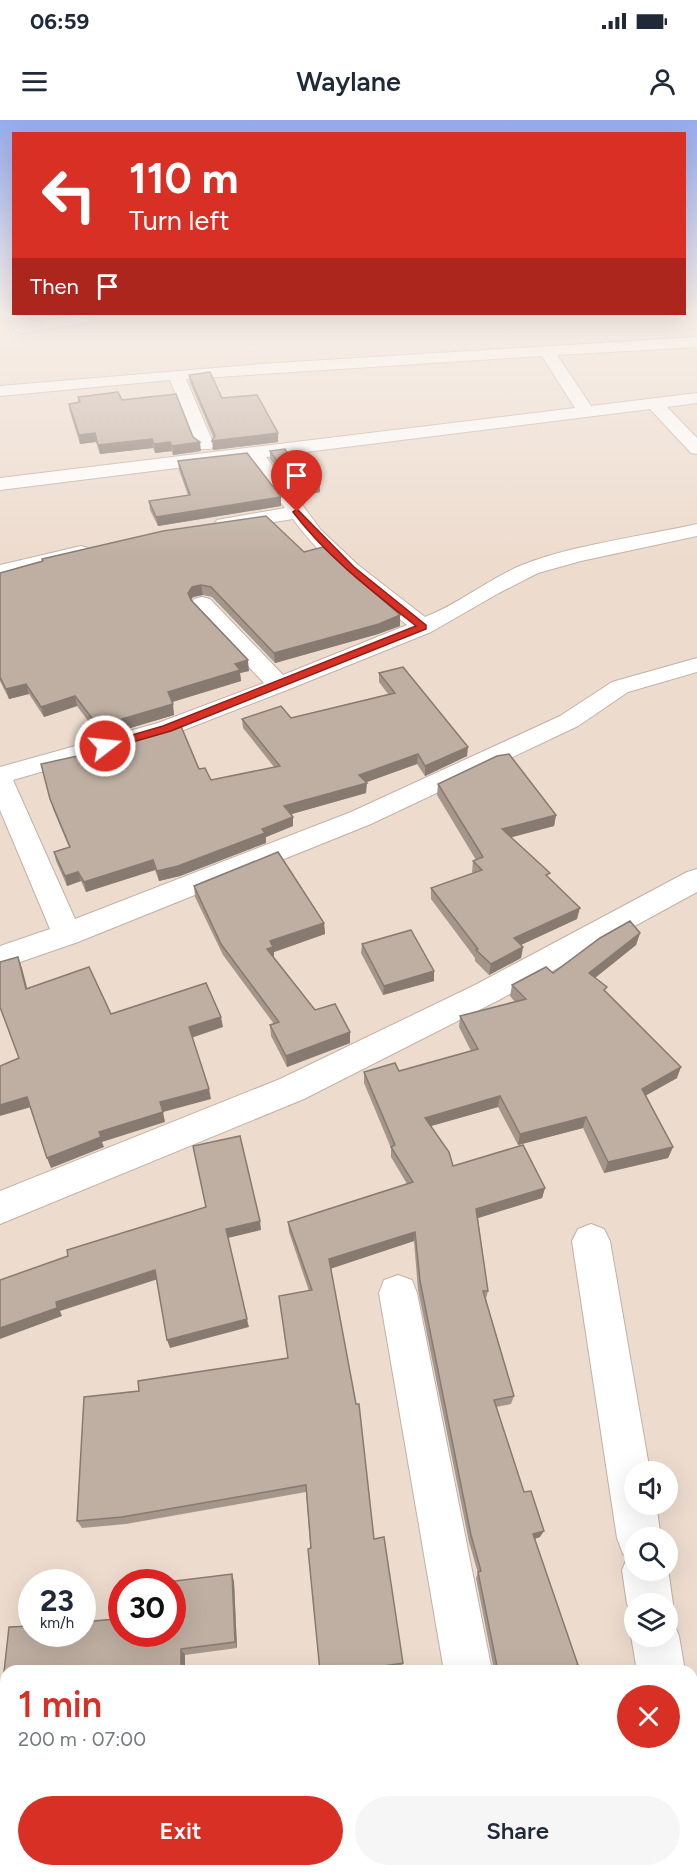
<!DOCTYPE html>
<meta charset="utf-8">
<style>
:root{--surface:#fff;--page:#f6f6f7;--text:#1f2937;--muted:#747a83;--accent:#d93025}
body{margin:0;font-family:Figtree,sans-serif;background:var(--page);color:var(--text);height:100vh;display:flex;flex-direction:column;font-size:22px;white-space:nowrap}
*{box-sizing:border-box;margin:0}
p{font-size:20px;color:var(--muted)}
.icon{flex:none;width:33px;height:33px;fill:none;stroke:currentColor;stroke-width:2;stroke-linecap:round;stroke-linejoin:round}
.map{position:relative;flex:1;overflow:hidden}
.side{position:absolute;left:0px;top:1545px;width:698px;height:212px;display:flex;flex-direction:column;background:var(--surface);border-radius:18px 18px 0 0;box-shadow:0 6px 24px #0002}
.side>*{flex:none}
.top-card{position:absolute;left:12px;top:12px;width:674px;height:183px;border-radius:0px;box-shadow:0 6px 24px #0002;background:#d93025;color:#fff;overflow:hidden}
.tools{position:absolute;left:624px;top:1341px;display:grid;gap:12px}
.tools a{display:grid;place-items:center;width:54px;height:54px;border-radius:50%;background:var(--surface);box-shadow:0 6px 24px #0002;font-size:30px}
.speed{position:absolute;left:18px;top:1449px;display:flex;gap:12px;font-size:30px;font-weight:700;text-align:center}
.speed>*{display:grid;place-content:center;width:78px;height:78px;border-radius:50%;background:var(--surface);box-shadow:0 6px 24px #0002;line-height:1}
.speed small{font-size:15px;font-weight:400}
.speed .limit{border:9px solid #d22;background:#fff;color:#111}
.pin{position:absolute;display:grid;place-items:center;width:51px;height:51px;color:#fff;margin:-62px -26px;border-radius:50% 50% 50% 0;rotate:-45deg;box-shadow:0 0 6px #0007}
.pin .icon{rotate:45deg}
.me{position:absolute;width:66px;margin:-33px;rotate:74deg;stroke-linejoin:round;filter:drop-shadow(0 0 4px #0008)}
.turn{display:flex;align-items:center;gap:21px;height:126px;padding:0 18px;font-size:27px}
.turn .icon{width:78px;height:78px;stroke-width:2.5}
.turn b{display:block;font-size:42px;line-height:51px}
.then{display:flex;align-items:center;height:57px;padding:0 18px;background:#0003;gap:12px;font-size:22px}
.round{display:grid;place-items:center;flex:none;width:63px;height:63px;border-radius:32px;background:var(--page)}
.summary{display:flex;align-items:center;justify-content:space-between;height:102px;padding:0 18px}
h1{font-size:36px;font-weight:600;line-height:45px;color:var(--accent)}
.cta{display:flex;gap:12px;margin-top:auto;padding:12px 18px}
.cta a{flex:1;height:69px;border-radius:36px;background:var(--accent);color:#fff;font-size:24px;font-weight:600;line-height:69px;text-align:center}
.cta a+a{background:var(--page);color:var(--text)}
.status{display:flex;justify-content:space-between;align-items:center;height:42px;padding:0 30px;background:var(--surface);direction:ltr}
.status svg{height:16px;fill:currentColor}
header{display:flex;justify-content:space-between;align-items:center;height:78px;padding:0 18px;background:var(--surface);font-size:27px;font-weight:600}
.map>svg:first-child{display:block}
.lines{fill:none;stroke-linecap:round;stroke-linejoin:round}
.minor-casing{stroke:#c1b1a4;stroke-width:2}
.minor{fill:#fff;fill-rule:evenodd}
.wall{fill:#a4968b}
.shaded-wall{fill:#867a71}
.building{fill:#bfafa2;stroke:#867a71;stroke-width:1.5}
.route{fill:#d93025;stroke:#8d1f18;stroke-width:1.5}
</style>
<div class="status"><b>06:59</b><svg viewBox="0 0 49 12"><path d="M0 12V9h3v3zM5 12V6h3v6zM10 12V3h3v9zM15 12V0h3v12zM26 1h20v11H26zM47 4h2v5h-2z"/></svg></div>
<header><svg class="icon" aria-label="menu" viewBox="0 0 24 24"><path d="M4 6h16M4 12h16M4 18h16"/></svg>Waylane<svg class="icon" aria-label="person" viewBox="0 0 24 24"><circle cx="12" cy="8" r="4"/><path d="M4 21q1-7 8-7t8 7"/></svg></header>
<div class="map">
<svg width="697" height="1756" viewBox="0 0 697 1756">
<rect width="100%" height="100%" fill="#eddcce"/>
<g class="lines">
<defs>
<g id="minor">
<path d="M4 191 20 194 25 203 76 196 75 194H89L93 199 86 203 22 213 14 210Z"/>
<path d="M684 191H693V192L691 195H681L680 194H684Z"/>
<path d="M697 217V227L557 235 591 286 697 273V283L667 287 697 318V334L691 333 650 289 266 337 321 410 358 445 425 497C459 484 488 459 522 445 572 425 643 416 697 404V416L581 441 538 453 499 473 431 512 287 570 176 613 13 660 75 799 351 692 560 596 612 562 697 538V552L628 572 578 606 371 704 78 822 0 849V826L50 809 0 690V647L158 603 264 563 194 489 191 484 194 479 202 477 210 479 283 555 407 505C366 472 323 441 293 399L224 410 217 408 214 404 217 400 285 388 249 339 0 370V358L575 288 542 236 186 259 214 325 211 329H199L196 325 170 260 0 276V266L261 244Z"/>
<path d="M81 426 88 428 91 432 88 436 0 457V445Z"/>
<path d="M697 749V772L497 881 304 979 0 1104V1071L280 959 475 865 687 752Z"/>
<path d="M591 1104 604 1109 610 1121 650 1352H634V1384H656L661 1418H634V1450L668 1449 673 1484 668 1498 672 1499 679 1516 685 1551H637L631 1516 634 1509V1516H668V1484H634V1501L627 1484 622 1450 628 1436 623 1434 617 1418 572 1121 578 1109Z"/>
<path d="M398 1155 412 1160 417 1173 492 1551H444L379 1173 384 1160Z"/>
<path d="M692 1713 697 1715V1756H667V1750H692Z"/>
<path d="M478 1750H531L532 1756H478Z"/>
</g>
</defs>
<use href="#minor" class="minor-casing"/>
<use href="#minor" class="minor"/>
</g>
<g class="wall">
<path d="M189 255 222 278 278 322 213 330 214 319 190 263Z"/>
<path d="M78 277 122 280 193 317 201 331 173 335 172 331 155 333 153 328 100 334 96 322 80 324 70 292 69 284 78 283Z"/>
<path d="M270 331 290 337 320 372 299 377 270 339Z"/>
<path d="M178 341 281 386 158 406 150 390 149 381 188 375 179 350Z"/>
<path d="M304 432 400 495V506L378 514 275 543 212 477 203 475 193 477 191 480 249 551 240 553 241 561 172 582 174 595 100 617 77 586 44 597 29 574 9 579 0 561V453L42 441V439Z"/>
<path d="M379 553 467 636 425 656 417 644 366 662V673L291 694 293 697V706L266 717V723L180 756 159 761 155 750 86 772 81 761 67 766 56 741 54 732 69 727 53 689 41 644 199 649 211 660 274 647 243 608 242 599 291 598 388 574 379 562Z"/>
<path d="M438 664 556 695 554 706 511 717 549 758 577 799 521 825 523 827 521 838 489 855 475 841V838L431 779V768L473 753 472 752 473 741 476 740 437 675Z"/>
<path d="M194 766 324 803 325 814 274 832V838L315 890 350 923 287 947 271 916 270 905 274 904 223 835 195 777Z"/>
<path d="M640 813 636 825 595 858 677 958 646 975 673 1027 668 1038 604 1053 583 1008 518 1025 498 987 431 1006 453 1046 545 1068 542 1078 478 1098 488 1171 486 1179 514 1276 511 1284 496 1287 524 1372 540 1417 535 1419 578 1545 574 1550 570 1551H493L494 1550 476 1458 478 1453 469 1422 418 1170 414 1121 331 1148 374 1419 403 1543 402 1547 378 1551H320L306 1372 126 1404 82 1408 77 1401 139 1271 287 1238 309 1171 289 1112 288 1102 407 1064 391 1037V1028L364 963V952L399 951 471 931 459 907 460 896 515 882 510 876 512 865 553 853Z"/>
<path d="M362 824 434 851V861L383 875 361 833Z"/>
<path d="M232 1454 234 1462 237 1528 185 1535V1551H6V1615L0 1612V1588L9 1507 32 1506V1514H82V1502L116 1499V1469L122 1468V1514H172V1462H167Z"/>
</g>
<g class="shaded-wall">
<path d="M95 313 96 322 80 324 79 315Z"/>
<path d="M278 313V322L213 330 212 321Z"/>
<path d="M152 319 153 328 100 334 98 325Z"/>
<path d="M170 322 172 331 155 333 154 324Z"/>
<path d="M200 322 201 331 173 335 172 326Z"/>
<path d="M320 364V372L299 377 298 369Z"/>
<path d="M281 377V386L158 406 156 397Z"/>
<path d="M201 465 203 475 193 477 189 483 188 473 192 467Z"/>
<path d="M400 495V506L378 514 275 543 274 533Z"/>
<path d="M248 540 249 551 240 553 241 561 169 583 168 572 235 544Z"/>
<path d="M26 564 29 574 9 579 6 569Z"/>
<path d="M75 576 77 586 44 597 41 587Z"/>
<path d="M173 584 174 595 100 617 98 606Z"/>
<path d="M468 627 467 636 425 656V646Z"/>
<path d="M418 634 417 644 359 665V655Z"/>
<path d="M367 663 366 673 285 696 284 686Z"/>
<path d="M556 695 554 706 501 720 502 709Z"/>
<path d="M293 697V706L266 717V723L180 756 159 761 157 751Z"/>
<path d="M153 740 155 750 86 772 84 762Z"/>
<path d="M78 752 81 761 67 766 65 756Z"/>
<path d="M580 788 577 799 512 829 514 818Z"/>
<path d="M324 803 325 814 274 832V838L267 829 270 821Z"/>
<path d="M640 813 636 825 586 865 589 853Z"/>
<path d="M523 827 521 838 489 855 491 844Z"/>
<path d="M18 837 22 848 30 879 26 869Z"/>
<path d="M434 851V861L383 875 384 866Z"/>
<path d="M221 897 223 907 191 918 189 907Z"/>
<path d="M350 912V923L287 947 286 936Z"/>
<path d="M681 947 677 958 638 980 642 969Z"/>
<path d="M209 969 211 979 163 992 165 1002 102 1022 104 1027 51 1048 47 1038 99 1012 160 982Z"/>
<path d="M500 976 498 987 424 1008 425 998Z"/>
<path d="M27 977 31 987 0 996V985Z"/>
<path d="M586 997 583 1008 518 1025 520 1014Z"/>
<path d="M673 1027 668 1038 604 1053 608 1042Z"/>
<path d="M545 1068 542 1078 475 1099 476 1089Z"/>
<path d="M260 1101 261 1110 228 1118 226 1109Z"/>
<path d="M415 1112 414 1121 330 1149 329 1139Z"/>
<path d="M155 1150 158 1159 60 1191 62 1196 0 1219V1208L56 1182Z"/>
<path d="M247 1199 249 1207 170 1228 167 1220Z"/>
<path d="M544 1411 540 1417 530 1420 533 1414Z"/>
<path d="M232 1454 234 1462 237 1528 235 1522Z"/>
<path d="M181 1529 185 1535V1551H181Z"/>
<path d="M578 1545 574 1550 570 1551H560Z"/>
</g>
<g class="building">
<path d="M210 252 222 278 257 275 278 313 212 321 215 316 189 255Z"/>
<path d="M118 272 122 280 176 274 193 317 200 322 172 326 170 322 154 324 152 319 98 325 95 313 79 315 69 284 80 282 78 277Z"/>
<path d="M285 329 290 337 301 336 320 364 298 369 270 331Z"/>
<path d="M247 333 281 377 156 397 149 381 190 375 178 341Z"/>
<path d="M266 396 304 432 323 427 400 495 379 504 274 533 211 467 201 465 192 467 188 473 191 480 248 540 235 544 240 550 168 572 173 584 98 606 75 576 41 587 26 564 6 569 0 557V453L43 441 42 439 163 411Z"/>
<path d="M403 547 468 627 425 646 418 634 359 655 367 663 284 686 293 697 262 709 265 713 178 746 157 751 153 740 84 762 78 752 65 756 54 732 70 727 50 679 41 644 91 633 90 630 180 604 199 649 205 648 211 660 280 646 242 599 281 586 291 598 395 573 379 553Z"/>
<path d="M509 634 556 695 502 709 550 753 546 755 580 788 514 818 523 827 491 844 476 830 478 829 431 768 482 750 473 741 483 737 438 664 497 636Z"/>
<path d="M278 732 324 803 270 821 273 827 267 829 315 890 335 884 350 912 286 936 270 905 279 902 221 824 194 766Z"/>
<path d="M630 801 640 813 589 853 607 867 604 870 681 947 642 969 673 1027 608 1042 586 997 520 1014 500 976 425 998 449 1032 453 1046 523 1025 545 1068 476 1089 488 1171H483L514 1276 494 1280 524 1372 531 1371 544 1411 533 1414 578 1545 560 1551H496L495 1549 497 1546 478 1452 481 1451 471 1415 420 1161 415 1112 329 1139 356 1284H359L374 1419 384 1417 403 1543 351 1551H320L308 1429 311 1428 306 1365 122 1397 77 1401 84 1277 139 1271 138 1261 288 1238 279 1176 312 1170 288 1102 413 1062 391 1027 395 1025 364 952 395 943 399 951 478 929 460 896 526 879 512 865 546 847 553 853 600 818Z"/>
<path d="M411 810 434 851 384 866 362 824Z"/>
<path d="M18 837 26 869 89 847 111 894 206 863 221 897 189 907 209 969 160 982 163 992 99 1012 101 1017 47 1038 27 977 0 985V946L19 938 0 887V842Z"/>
<path d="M240 1016 260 1101 226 1109 247 1199 167 1220 155 1150 56 1182 57 1188 0 1208V1160L68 1136 67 1130 206 1087 193 1026Z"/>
<path d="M232 1454 235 1522 181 1529V1551H6V1610L0 1611V1588L9 1507 32 1506V1514H82V1502L116 1499V1469L122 1468V1514H172V1462H167Z"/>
</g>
<linearGradient id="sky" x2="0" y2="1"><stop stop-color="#97abed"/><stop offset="0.44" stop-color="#f7efe9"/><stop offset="1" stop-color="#f7efe9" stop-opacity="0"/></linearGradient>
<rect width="697" height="437" fill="url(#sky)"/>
<path class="route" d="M297 389 354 447 426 505V509L171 611 108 629H101V624L163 606 416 506C372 471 327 437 293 392Z"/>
</svg>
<div class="tools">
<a><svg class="icon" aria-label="sound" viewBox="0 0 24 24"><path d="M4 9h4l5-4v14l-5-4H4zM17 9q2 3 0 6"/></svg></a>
<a><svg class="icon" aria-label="search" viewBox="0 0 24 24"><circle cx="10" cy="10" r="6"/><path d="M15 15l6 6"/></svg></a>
<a><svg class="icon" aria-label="layers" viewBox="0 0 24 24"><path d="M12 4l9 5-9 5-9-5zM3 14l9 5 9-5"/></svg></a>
</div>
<div class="speed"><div>23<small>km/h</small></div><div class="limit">30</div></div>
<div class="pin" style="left:297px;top:392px;background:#d93025"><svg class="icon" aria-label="arrive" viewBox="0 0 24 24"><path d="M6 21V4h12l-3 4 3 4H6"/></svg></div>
<svg class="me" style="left:105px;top:626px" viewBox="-20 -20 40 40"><circle r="17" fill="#d93025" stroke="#fff" stroke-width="3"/><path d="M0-11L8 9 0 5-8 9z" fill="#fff"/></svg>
<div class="top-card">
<div class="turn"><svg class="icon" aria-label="left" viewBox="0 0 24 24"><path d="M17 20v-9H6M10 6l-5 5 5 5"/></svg><div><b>110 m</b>Turn left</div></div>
<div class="then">Then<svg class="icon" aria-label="arrive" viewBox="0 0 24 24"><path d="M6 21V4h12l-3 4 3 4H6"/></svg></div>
</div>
<section class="side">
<div class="summary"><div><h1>1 min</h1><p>200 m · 07:00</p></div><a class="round" style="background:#d93025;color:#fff"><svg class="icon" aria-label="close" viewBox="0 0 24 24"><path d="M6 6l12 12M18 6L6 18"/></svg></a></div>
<div class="cta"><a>Exit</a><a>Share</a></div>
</section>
</div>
